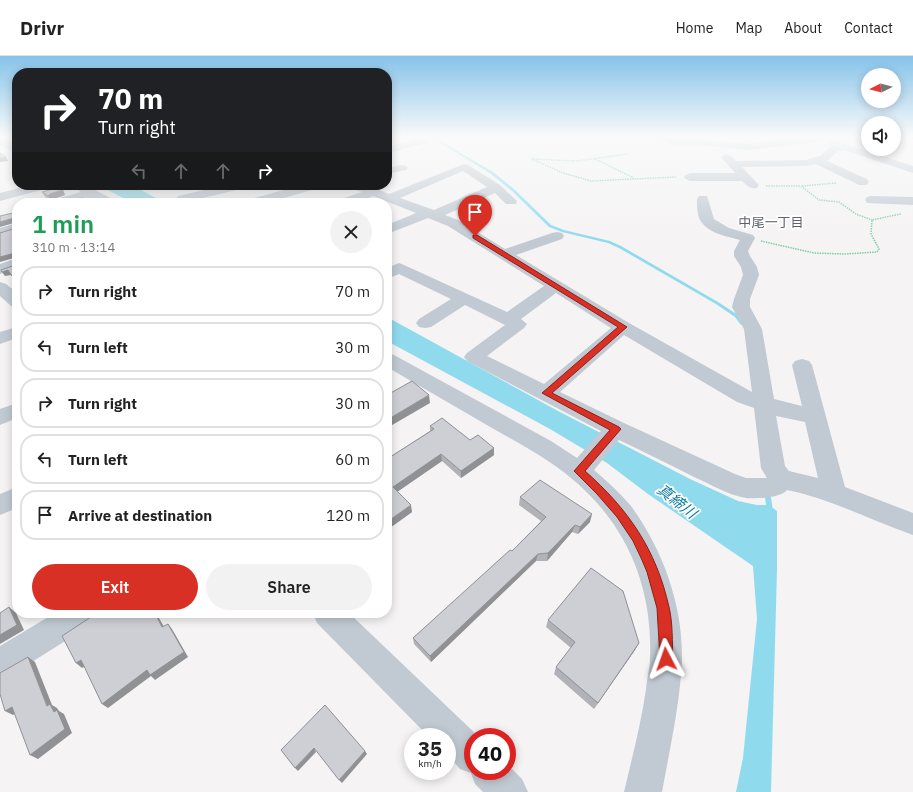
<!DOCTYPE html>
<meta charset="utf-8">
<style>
:root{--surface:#fff;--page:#f2f2f2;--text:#222;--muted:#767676;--line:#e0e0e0;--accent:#d93025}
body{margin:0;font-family:"IBM Plex Sans","Noto Sans JP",sans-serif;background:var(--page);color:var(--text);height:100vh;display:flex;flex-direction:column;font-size:15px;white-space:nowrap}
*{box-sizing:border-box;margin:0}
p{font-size:13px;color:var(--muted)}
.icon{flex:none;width:22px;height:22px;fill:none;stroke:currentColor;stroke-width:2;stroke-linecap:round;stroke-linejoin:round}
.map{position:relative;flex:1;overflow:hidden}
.sheet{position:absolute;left:12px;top:142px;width:380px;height:420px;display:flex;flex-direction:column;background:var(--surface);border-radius:16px;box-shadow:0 2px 10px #0003}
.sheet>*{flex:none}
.banner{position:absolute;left:12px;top:12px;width:380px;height:122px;border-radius:16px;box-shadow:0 2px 10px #0003;background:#202124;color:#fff;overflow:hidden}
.needle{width:26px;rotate:264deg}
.buttons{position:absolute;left:861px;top:12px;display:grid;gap:8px}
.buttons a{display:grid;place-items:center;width:40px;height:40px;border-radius:50%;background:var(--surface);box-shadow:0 2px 10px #0003;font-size:20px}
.speed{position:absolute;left:404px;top:672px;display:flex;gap:8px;font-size:20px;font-weight:700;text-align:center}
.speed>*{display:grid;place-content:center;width:52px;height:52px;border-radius:50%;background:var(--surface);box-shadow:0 2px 10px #0003;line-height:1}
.speed small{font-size:10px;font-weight:400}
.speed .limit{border:6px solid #d22;background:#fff;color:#111}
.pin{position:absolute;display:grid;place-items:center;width:34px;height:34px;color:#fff;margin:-41px -17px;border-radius:50% 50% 50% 0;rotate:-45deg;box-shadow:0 0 4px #0007}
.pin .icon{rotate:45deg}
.me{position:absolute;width:44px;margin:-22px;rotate:356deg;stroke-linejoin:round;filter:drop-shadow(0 0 3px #0008)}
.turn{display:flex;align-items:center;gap:14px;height:84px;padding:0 20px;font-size:18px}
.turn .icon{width:52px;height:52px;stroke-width:2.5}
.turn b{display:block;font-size:28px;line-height:34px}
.lanes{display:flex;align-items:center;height:38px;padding:0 20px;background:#0003;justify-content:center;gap:20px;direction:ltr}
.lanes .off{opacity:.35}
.round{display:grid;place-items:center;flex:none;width:42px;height:42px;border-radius:21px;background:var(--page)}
.head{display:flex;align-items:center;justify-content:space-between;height:68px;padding:0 20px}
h1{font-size:24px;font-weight:600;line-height:30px;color:#1e9e55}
.primary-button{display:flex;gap:8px;margin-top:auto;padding:8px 20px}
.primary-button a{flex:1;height:46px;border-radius:24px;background:var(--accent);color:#fff;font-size:16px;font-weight:600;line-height:46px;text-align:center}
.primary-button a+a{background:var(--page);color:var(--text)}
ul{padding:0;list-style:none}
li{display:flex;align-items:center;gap:12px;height:50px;margin:0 8px 6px;padding:0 12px;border:2px solid var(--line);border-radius:16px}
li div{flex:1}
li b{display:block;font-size:15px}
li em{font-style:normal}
header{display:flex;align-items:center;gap:24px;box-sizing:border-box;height:56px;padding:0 20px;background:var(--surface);border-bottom:1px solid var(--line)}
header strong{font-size:19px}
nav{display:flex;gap:22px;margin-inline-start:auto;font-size:14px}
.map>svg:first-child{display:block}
.water{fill:#90daee}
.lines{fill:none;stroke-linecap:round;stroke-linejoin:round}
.stream{fill:#90daee;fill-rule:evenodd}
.path{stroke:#7ad0a6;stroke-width:1.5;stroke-dasharray:1.5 1;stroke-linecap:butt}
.minor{fill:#c1cad2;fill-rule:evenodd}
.highway{fill:#8ba5c1;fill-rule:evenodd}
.wall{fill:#b0b2b7}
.shaded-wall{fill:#909195}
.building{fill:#cdcfd5;stroke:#909195}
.route{fill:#d93025;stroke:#8d1f18}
.labels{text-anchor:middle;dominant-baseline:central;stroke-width:3.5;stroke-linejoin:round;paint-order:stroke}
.far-neighbourhood-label{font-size:13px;fill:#5f6368;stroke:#fff}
.water-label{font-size:15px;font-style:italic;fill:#0c7c9b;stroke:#fff}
</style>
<header>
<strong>Drivr</strong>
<nav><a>Home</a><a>Map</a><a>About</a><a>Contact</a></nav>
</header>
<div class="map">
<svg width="913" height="736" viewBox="0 0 913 736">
<rect width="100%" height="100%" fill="#f5f3f3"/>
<g class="water">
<path d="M98 129H132L165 147H133Z"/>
<path d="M387 261 558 355 690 423 738 445 757 449H769L777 455V513L771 736H736L743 702 757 563 753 510 648 438 607 407 550 373 387 285Z"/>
</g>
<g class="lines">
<g class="stream">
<path d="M429 80H432L493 116 514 133 551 169 564 174 610 185 621 190 718 246 738 259 744 268 742 269H741L735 261 716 248 619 192 608 187 562 176 549 171 512 135 491 118Z"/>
<path d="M765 433H769L770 435 773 455 772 457H768L767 455 764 435Z"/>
</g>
<g class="path">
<path d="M627 98 577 105 532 103 563 117 591 125 676 121"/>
<path d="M595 103 634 122"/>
<path d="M766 130H801L819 144 839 146 856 158 872 164"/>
<path d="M802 130 836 127"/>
<path d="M761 185 814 197 845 198 877 196 879 193 871 178 872 164 901 158"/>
</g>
<g class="minor">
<path d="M410 80H422L428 85 427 87 387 97V91L414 84Z"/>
<path d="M653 80 747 88 816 80 823 81 824 83 819 86 747 94 710 90 672 89Z"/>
<path d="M0 81 17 90V98L0 89Z"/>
<path d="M833 84 913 110V117L844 94 838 95 827 105 867 123 869 126 867 129H859L816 108 806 110 742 111 759 129 757 132C750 133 747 130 742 125H690L686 123 684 121 686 119 690 117H735L721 101 726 98 730 99 736 105 806 104 820 100 831 90 828 87Z"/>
<path d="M464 108 468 109 500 129 517 145 516 148H506L495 137 445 159 458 164 505 193 552 177 557 176 562 177 564 180 562 183 516 199 629 267 752 336 744 273 732 251 734 243 743 219 741 211 734 200V195L740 184C726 180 706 177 699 162 697 156 697 149 697 143L699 140H707L714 163 729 172 753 179 755 182 748 195 750 200 757 211 759 219 750 243V251L762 273 774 343 802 350 792 309 795 305 802 303 809 305 812 309 845 431 913 457V479C870 464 831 443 787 434 781 442 756 443 746 442 728 439 710 428 694 421 669 408 644 396 619 384L594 414C607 425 620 437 631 450 663 494 683 549 682 604 680 648 670 692 662 736H624C632 702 641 668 646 633 647 623 650 612 650 603 653 531 627 468 571 422 547 402 518 387 492 372 457 352 422 331 387 311V297L394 299 551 385 577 402 601 375 467 305 464 301 467 297 505 269 465 249 431 271 425 272 419 271 416 267 419 263 451 243 399 218 387 223V212L399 207 404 209 507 256 544 230 448 170 428 162 387 178V169L416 157 373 140 355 147H337L338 144 362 136 351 132 349 129H366L389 138ZM463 115 487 131 434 154 400 142ZM556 237 611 272 544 328 487 300 524 272 527 268 521 263ZM624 279 737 346 754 352 761 412 767 422H746L735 418 624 367 560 336ZM776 360 805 366 818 422 789 415 785 410Z"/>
<path d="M402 109 406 110 408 112 406 114 387 118V112Z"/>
<path d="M31 129H51L49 132 0 145V137Z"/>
<path d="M71 129H86L114 144 115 147H100L90 142 72 147H52L53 144 81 136Z"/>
<path d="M150 129H164C161 134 156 134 151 133Z"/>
<path d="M226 129H247L245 132 182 147 178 146 176 143 178 140Z"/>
<path d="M302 129H321L319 132 266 147H246L247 144Z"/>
<path d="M871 140 913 141V149L867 147 865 144 867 141Z"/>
<path d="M17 167V175L0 180V172Z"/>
<path d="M17 202V212L0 218V208Z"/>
<path d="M0 226 6 228 17 237V251L11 250 0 240Z"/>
<path d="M17 271V282L0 288V276Z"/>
<path d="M17 347V362L0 369V353Z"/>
<path d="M17 431V452L0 459V438Z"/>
<path d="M55 557H98L94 567 11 619 0 624V590Z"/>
<path d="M313 557H349L479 681H473V715H507V708L522 723 528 736H483L475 728 471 717 460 713 447 699V681H429L317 567Z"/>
</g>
<path class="highway" d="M907 80H913V83L908 82Z"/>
</g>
<g class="wall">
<path d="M63 134 65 139 53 143 51 145 45 141 42 136Z"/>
<path d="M430 370 470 384 494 399 461 422 442 405 397 436 412 456 387 474V403L430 375Z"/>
<path d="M520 441 590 466 578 478 572 476 547 505H536L431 606 414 588 413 582 512 495 541 465 519 449Z"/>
<path d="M548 564 639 587 635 594 594 653 554 618 556 611 571 592 546 571Z"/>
</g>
<g class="shaded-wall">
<path d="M6 101 8 105 0 106V102Z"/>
<path d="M63 134 65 139 53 143 51 145 48 140 50 138Z"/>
<path d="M14 162 17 166 0 171V166Z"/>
<path d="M15 197 17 201 0 206V201Z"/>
<path d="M8 214 11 219 5 220 2 216Z"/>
<path d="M17 219V224L15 225 12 220Z"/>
<path d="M429 339 430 347 387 372V364Z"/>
<path d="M494 392V399L461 422V415Z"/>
<path d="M441 398 442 405 394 438 393 431Z"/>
<path d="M411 449 412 456 387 474V466Z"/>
<path d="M592 458 590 466 578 478 580 471Z"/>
<path d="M575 469 572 476 547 505 548 497Z"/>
<path d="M538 498 536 505 431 606 430 600Z"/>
<path d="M9 551 16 557 24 574 0 588V579Z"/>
<path d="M41 557H52L46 561Z"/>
<path d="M155 557H156L167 576 162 571Z"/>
<path d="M168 568 172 573 188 601 155 624 151 620 108 652 102 648Z"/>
<path d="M639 587 635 594 594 653 598 647Z"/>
<path d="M28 601 35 606 52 649 57 652 59 655 64 658 72 677 38 703 30 699 54 656 47 650Z"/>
<path d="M81 604 87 609 82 612 76 607Z"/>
<path d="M12 651 20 655 13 659 5 655Z"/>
<path d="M314 692 316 696 298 715 295 712Z"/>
<path d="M365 695 367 698 342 727 339 724Z"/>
</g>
<g class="building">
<path d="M0 97 6 101 0 102Z"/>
<path d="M59 131 63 134 50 138 48 140 42 136Z"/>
<path d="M83 142 89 147H49L54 146 53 145H70L77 143Z"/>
<path d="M17 156V219L12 220 8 214 2 216 1 214 15 209V197L0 201V177L16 172V163L14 162 0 166V160Z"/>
<path d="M412 325 429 339 387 364V339Z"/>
<path d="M442 362 470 384 478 379 494 392 461 415 441 398 393 431 411 449 387 466V403L434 373 430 370Z"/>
<path d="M540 424 592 458 580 471 575 469 548 497 538 498 430 600 413 582 510 494 512 495 546 461 520 441Z"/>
<path d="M591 512 623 535 639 587 598 647 556 611 575 586 548 564Z"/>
<path d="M9 551 17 569 0 579V557Z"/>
<path d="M97 557H155L162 571 168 568 184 596 150 619 147 614 102 648 81 604 76 607 62 580Z"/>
<path d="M28 601 47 650 50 648 54 656 57 654 65 673 30 699 12 651 5 655 0 638V617Z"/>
<path d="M325 649 365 695 339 724 314 692 295 712 281 694Z"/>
</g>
<linearGradient id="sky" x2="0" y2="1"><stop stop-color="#85c3ea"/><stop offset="0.44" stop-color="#fafafa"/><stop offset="1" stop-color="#fafafa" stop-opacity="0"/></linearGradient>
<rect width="913" height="183" fill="url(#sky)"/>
<path class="route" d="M473 179H477L627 271 552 337 619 371 621 373 585 415C628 453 656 493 669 551 673 567 672 586 673 603L671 607 666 609 662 607 660 603 657 552 647 516 642 504 633 485 617 461 597 438 574 415 610 374 542 337 618 271 473 182Z"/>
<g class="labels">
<g class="far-neighbourhood-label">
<text x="771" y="166">中尾一丁目</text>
</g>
<g class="water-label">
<text transform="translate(677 445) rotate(38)">真締川</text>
</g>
</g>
</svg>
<div class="buttons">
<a><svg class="needle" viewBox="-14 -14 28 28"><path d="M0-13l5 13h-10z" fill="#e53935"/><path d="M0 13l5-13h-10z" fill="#767676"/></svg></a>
<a><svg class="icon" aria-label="sound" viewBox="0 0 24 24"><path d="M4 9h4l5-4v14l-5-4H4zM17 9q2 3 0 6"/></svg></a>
</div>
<div class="speed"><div>35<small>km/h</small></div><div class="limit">40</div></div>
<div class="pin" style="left:475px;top:180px;background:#d93025"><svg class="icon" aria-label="arrive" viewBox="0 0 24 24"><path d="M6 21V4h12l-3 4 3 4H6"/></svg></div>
<svg class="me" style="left:666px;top:603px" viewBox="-20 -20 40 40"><path d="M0-17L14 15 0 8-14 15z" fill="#d93025" stroke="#fff" stroke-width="4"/></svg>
<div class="banner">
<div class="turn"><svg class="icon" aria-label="right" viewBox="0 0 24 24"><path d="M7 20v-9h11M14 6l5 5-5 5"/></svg><div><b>70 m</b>Turn right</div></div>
<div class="lanes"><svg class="icon off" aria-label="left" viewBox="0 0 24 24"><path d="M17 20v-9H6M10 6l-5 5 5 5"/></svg><svg class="icon off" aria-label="ahead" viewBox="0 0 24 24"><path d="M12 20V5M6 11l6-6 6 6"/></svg><svg class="icon off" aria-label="ahead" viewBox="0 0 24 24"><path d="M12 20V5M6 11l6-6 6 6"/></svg><svg class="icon" aria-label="right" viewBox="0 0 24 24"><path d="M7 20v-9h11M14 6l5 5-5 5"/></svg></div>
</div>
<section class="sheet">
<div class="head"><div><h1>1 min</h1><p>310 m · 13:14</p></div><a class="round"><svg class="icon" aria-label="close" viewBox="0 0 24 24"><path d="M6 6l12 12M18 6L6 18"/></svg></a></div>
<ul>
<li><svg class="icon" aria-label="right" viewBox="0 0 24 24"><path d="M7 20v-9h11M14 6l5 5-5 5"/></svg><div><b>Turn right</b></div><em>70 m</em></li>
<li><svg class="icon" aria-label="left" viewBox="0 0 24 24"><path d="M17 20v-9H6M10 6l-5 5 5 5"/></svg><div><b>Turn left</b></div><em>30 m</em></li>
<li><svg class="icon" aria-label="right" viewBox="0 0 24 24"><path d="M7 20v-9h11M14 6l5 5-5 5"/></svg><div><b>Turn right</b></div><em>30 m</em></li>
<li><svg class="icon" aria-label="left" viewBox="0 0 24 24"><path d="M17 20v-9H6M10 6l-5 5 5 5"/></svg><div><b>Turn left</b></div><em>60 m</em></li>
<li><svg class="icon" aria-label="arrive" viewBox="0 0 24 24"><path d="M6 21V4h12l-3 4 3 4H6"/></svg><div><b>Arrive at destination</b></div><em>120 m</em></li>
</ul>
<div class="primary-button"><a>Exit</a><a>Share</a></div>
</section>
</div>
